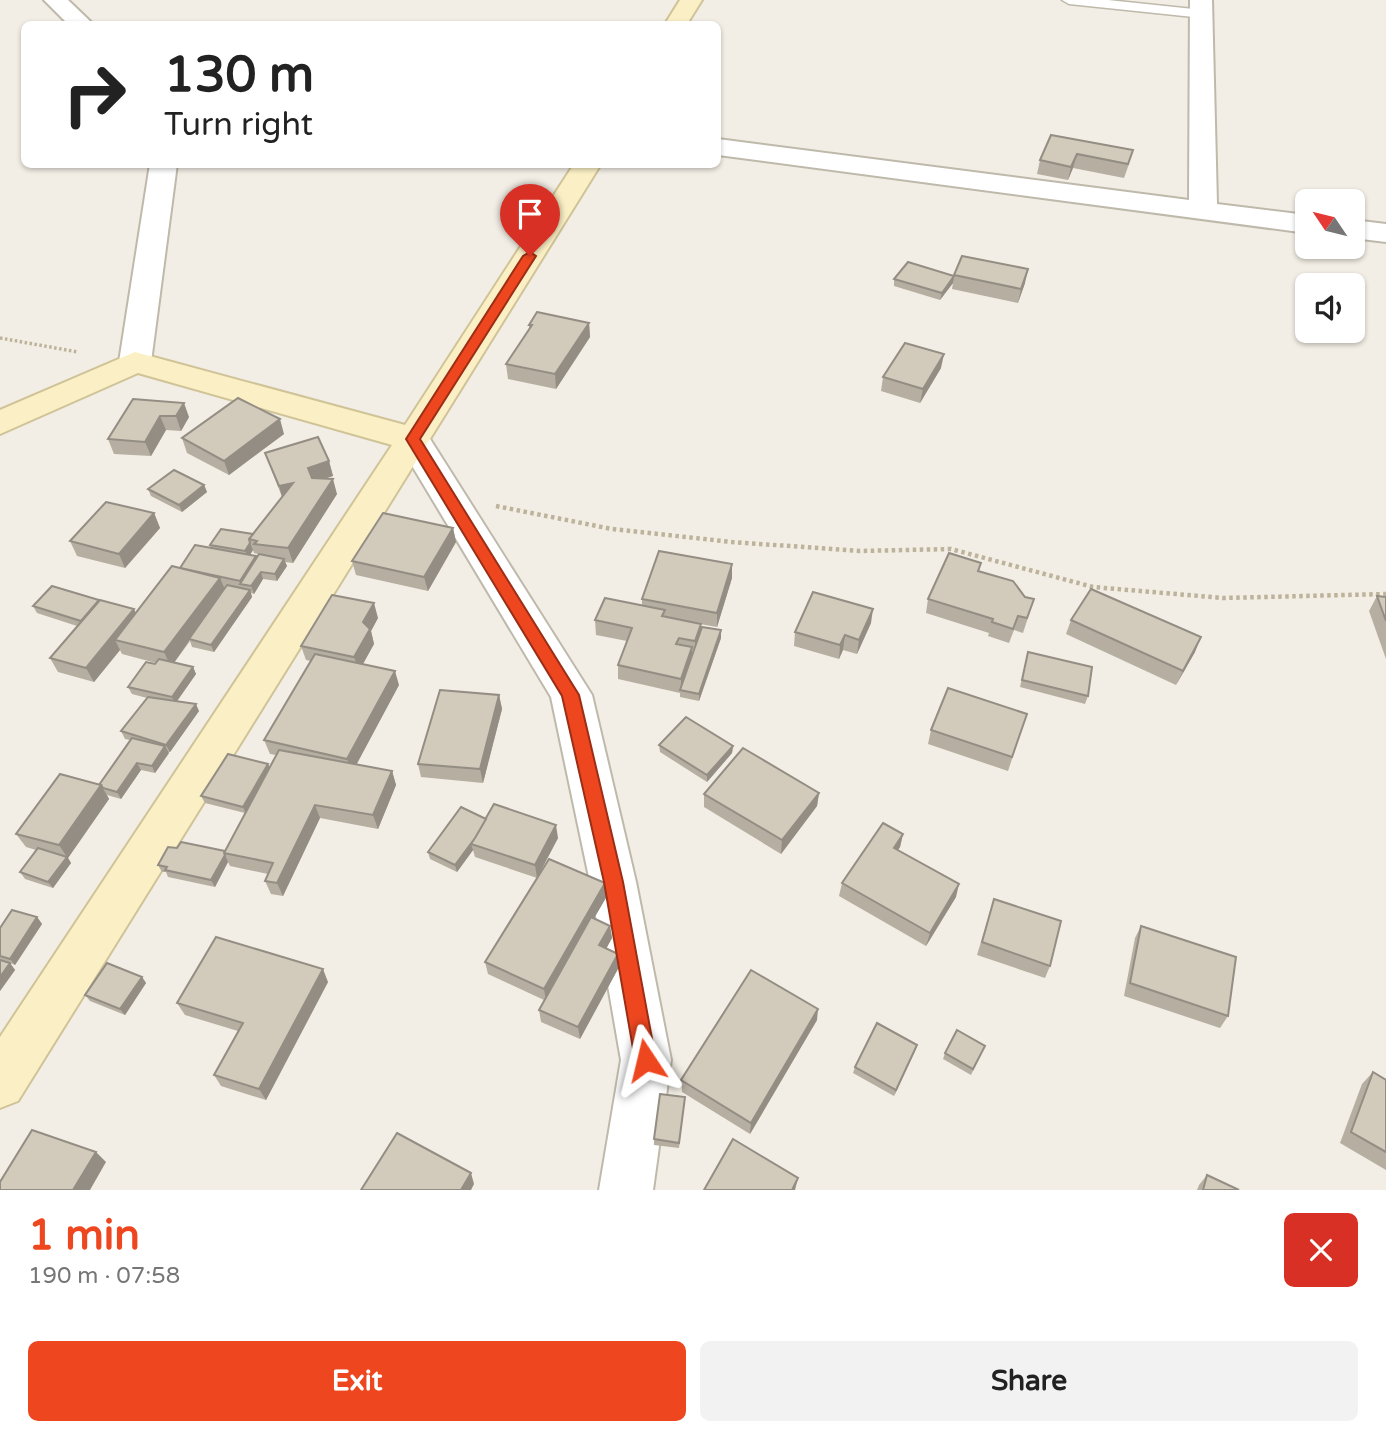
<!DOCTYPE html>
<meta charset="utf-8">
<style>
:root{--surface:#fff;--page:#f2f2f2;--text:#222;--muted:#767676;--accent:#ee4720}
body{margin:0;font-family:"Varela Round",sans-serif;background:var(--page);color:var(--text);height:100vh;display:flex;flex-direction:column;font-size:26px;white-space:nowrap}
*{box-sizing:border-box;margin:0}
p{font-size:23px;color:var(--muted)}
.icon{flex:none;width:38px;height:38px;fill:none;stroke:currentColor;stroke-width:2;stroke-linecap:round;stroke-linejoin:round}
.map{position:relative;height:1190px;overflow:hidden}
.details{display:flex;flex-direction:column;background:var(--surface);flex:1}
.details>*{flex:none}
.banner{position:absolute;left:21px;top:21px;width:700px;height:147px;border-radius:10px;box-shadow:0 2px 5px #0004;background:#fff;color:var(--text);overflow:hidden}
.needle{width:46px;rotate:305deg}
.tools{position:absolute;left:1295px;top:189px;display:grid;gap:14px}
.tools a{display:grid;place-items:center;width:70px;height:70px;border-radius:10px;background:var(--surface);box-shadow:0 2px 5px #0004;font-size:35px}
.pin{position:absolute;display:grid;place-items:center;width:60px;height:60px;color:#fff;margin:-72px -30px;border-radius:50% 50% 50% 0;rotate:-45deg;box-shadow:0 0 7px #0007}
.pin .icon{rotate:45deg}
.me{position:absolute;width:77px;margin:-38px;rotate:350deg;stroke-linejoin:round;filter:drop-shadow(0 0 5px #0008)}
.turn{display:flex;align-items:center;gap:24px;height:147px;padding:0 28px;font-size:32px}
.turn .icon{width:91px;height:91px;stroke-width:2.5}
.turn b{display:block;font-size:49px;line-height:60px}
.round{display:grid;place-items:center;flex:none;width:74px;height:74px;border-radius:10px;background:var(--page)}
.overview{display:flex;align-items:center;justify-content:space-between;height:119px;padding:0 28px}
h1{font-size:42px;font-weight:700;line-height:52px;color:var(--accent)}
.cta{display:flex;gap:14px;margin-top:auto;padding:14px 28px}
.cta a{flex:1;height:80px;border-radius:10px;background:var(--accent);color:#fff;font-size:28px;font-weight:700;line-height:80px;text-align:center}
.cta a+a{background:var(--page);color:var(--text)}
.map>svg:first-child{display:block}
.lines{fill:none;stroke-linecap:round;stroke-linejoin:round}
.service-casing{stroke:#bfb9ab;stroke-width:3}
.minor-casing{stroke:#bfb9ab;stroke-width:4}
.secondary-casing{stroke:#cfc397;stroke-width:4}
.path-far1{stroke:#bdb29a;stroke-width:3.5;stroke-dasharray:2.5 2.5;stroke-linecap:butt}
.path{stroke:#bdb29a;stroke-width:4.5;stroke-dasharray:3.5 3.5;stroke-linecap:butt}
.service{fill:#fff;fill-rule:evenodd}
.minor{fill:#fff;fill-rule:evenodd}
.secondary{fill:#fbf0c5;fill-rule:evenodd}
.wall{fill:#b5aea1;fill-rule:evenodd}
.shaded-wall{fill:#938d83}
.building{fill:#d2cabb;stroke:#938d83;stroke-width:2}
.route{fill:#ee4720;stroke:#9b2e15;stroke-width:2}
</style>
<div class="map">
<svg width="1386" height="1190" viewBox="0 0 1386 1190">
<rect width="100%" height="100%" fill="#f2eee5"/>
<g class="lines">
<defs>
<path id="service" d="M1062 0H1108L1203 10 1210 14 1203 18 1069 4Z"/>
<g id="minor">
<path d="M44 0H68L93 24H68Z"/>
<path d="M1190 0H1212L1217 204 1307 215V233L718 155V139L1189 200Z"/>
<path d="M150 164H177L151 362 146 369 135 372 124 369 119 362Z"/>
<path d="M1353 220 1386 224V242L1353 238Z"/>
<path d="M413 428 425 431 592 695 636 882 671 1060 653 1190H599L621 1060 590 882 551 697 396 439 401 431Z"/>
</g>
<g id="secondary">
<path d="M680 0H702L687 24H665Z"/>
<path d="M574 164H601L18 1101 0 1108V1037L392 445 138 373 0 434V410L135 352 405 425Z"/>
</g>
</defs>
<use href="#service" class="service-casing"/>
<use href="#minor" class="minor-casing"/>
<use href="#secondary" class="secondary-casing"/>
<path class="path-far1" d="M0 338 78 352"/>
<path class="path" d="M496 506 612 529 732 542 860 551 951 549 1093 587 1223 598 1386 594"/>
<use href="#service" class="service"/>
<use href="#minor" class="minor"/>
<use href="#secondary" class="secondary"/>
</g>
<g class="wall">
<path d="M1051 135 1129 164 1124 178 1073 168 1068 180 1037 174 1040 160Z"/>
<path d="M954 276 1025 283 1018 303 952 289 953 283 940 300 894 286V279Z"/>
<path d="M589 323 590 337 556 389 508 379 506 364 529 329V325Z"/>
<path d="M941 368 920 403 881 391 883 377Z"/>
<path d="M133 399 189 417 181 431 166 430 151 456 114 454 108 439Z"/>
<path d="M284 434 229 475 187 453 182 438Z"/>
<path d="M265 453 329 461 333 476 324 479 337 494 293 563 285 562 287 566 277 581 263 579 254 594 251 593 252 597 214 652 192 647 190 641 174 663 193 667 196 674 177 701 199 711 170 752H168L169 753 155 773 141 770 121 799 107 795 109 799 68 858 71 863 53 888 25 879 20 872 36 850 26 847 16 834 99 785 130 740 125 739 121 731 147 698 132 694 128 687 156 663 122 654 120 650 94 682 58 672 50 658 77 626 37 613 33 606 136 613 180 568 210 548V545L253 534 282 497ZM253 550 254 553 258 554 257 558 256 556 250 555Z"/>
<path d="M204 485 207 492 182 512 151 496 148 489Z"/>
<path d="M154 513 160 528 125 568 77 556 70 541Z"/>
<path d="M453 528 456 542 428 591 356 575 352 561Z"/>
<path d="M981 563 979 571 1025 597 1034 599 1023 633 1014 630 1009 643 988 636 989 633 926 613 928 599Z"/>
<path d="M732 564V578L717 627 694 623 701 631 721 638 699 701 680 697V693L618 679V665L627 641 596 635 595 620 642 605V599Z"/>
<path d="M1377 596 1386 597V659L1369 611Z"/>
<path d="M378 618 371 631 374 644 363 664 399 685 356 764 392 771 396 785 378 829 320 818 283 896 271 894 265 881 268 874 230 866 228 862 215 887 168 877 166 872H162L158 865 177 848 225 851 245 813 205 803 201 796 268 764 269 767 276 755 270 754 264 740 311 661 306 660 301 646Z"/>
<path d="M1071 620 1195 652 1176 685 1066 634Z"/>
<path d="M871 623 857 654 843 650 839 659 794 646 795 632Z"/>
<path d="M1028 652 1088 696 1085 704 1020 687Z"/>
<path d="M499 695 502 709 483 783 421 777 418 764Z"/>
<path d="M1027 714 1008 771 928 744 931 730Z"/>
<path d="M659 745 733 746 732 753 707 782 660 752Z"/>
<path d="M819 793 817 806 781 854 704 807V794Z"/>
<path d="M486 819 558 838 537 878 475 857 473 850 457 872 430 859 428 852Z"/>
<path d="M903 834 900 847 898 850 956 897 926 946 839 896 842 883Z"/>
<path d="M605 883 607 896 594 918 610 926 612 938 606 949 618 954 619 967 580 1039 541 1022 539 1010 544 1000 488 974 485 962Z"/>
<path d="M994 899 1050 966 1045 978 977 955Z"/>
<path d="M37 917 42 924 15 965 10 963 15 970 0 991V928Z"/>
<path d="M1141 926 1228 1016 1220 1028 1124 996 1135 938Z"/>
<path d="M142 977 146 983 125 1015 90 1001 85 995Z"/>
<path d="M328 982 266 1100 221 1086 214 1075 238 1031 185 1015 177 1003Z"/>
<path d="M817 1020 750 1134 682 1092 681 1080Z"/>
<path d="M917 1045 894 1096 853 1073 855 1067Z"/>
<path d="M985 1046 971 1075 943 1059 945 1053Z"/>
<path d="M1373 1072 1386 1080V1170L1340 1143 1362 1084Z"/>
<path d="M685 1097 679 1148 654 1145V1139Z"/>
<path d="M1207 1175 1239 1190H1197L1199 1185Z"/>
</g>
<g class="shaded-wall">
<path d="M1077 154 1073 168 1068 180 1071 167Z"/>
<path d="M1028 269 1025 283 1018 303 1021 289Z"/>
<path d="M954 276 953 283 940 300 942 293Z"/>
<path d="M589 323 590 337 556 389 555 374Z"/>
<path d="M944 354 941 368 920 403 923 389Z"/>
<path d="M184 403 189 417 181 431 176 416Z"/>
<path d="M160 416 166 430 151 456 145 442Z"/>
<path d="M280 419 284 434 229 475 224 461Z"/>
<path d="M329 461 333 476 312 482 308 468Z"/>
<path d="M333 479 337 494 293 563 288 548Z"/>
<path d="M293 483 283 500 279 486Z"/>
<path d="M204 485 207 492 182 512 179 505Z"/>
<path d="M154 513 160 528 125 568 119 554Z"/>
<path d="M453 528 456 542 428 591 424 577Z"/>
<path d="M250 543 253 550 248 558 245 551Z"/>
<path d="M256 556 259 563 241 584 240 581Z"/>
<path d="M284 559 287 566 277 581 275 574Z"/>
<path d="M732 564V578L717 627V613Z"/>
<path d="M261 572 263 579 254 594 251 586Z"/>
<path d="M220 578 226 592 189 639V641L171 667 164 652Z"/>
<path d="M250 590 252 597 214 652 211 645Z"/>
<path d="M374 603 378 618 371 631 374 644 359 671 354 657 363 622Z"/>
<path d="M134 609 141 623 115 640 120 650 94 682 86 668Z"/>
<path d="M873 609 871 623 857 654 859 640Z"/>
<path d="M701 624V639L695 655V641Z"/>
<path d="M721 630V638L699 701V694Z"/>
<path d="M845 635 843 650 839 659 840 645Z"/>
<path d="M1201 637 1195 652 1176 685 1183 671Z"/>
<path d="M692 647V662L681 690V679Z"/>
<path d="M193 667 196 674 175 704 172 697Z"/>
<path d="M395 671 399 685 352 773 347 759Z"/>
<path d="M499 695 502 709 483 783 480 769Z"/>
<path d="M196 704 199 711 170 752 166 745Z"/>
<path d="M165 746 169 753 155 773 152 766Z"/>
<path d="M733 746 732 753 707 782V775Z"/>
<path d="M137 763 141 770 121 799 117 792Z"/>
<path d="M268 764 271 771 246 814 243 807Z"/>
<path d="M392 771 396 785 378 829 373 815Z"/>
<path d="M101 785 109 799 68 858 71 863 53 888 48 882 67 857 59 845Z"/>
<path d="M819 793 817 806 781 854 782 840Z"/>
<path d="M315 805 320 818 283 896 277 883Z"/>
<path d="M488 820 471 844 473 850 457 872 455 865Z"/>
<path d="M556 825 558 838 537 878 535 865Z"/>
<path d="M903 834 900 847 891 861 894 848Z"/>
<path d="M225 855 228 862 215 887 211 880Z"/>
<path d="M605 883 607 896 546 1001 544 989Z"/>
<path d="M959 884 956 897 926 946 930 933Z"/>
<path d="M37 917 42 924 15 965 10 959Z"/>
<path d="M610 926 612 938 601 958 599 945Z"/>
<path d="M618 954 619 967 580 1039 578 1027Z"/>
<path d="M10 963 15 970 0 991V977Z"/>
<path d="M323 969 328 982 266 1100 259 1089Z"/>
<path d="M142 977 146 983 125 1015 120 1009Z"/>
<path d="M818 1009 817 1020 750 1134 751 1123Z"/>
<path d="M917 1045 915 1051 894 1096 896 1090Z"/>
<path d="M96 1152 106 1162 90 1190H73Z"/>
<path d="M471 1173 474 1184 471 1190H461Z"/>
<path d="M798 1178 795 1190H792Z"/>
</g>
<g class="building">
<path d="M1051 135 1133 150 1128 164 1077 154 1071 167 1040 160Z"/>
<path d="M962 256 1028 269 1021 289 954 275Z"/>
<path d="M908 262 954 276 942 293 894 279Z"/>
<path d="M537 312 589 323 555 374 506 364 532 325H529Z"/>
<path d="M905 343 944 354 923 389 883 377Z"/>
<path d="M238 398 280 419 224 461 182 438Z"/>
<path d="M133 399 184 403 176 416H160L145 442 108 439Z"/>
<path d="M318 437 329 461 308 468 312 478 333 479 288 548 254 544 257 541 249 539 293 483 279 486 265 453Z"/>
<path d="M174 470 204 485 179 505 148 489Z"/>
<path d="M106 502 154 513 119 554 70 541Z"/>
<path d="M383 513 453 528 424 577 352 561Z"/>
<path d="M221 529 253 534 249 539 250 543 245 551 210 545Z"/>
<path d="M195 545 256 556 240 581 180 568Z"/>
<path d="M659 551 732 564 717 613 642 599Z"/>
<path d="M949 553 981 563 978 571 1013 581 1025 597 1034 599 1027 618 1018 616 1013 629 992 622 993 619 928 599Z"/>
<path d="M259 554 284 559 275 574 261 572 251 586 240 584Z"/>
<path d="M172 566 220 578 164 652 115 640Z"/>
<path d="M227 585 250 590 211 645 189 639Z"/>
<path d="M52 586 99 600 81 621 33 606Z"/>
<path d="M1091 589 1201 637 1183 671 1071 620Z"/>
<path d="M813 592 873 609 859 640 845 635 840 645 795 632Z"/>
<path d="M332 595 374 603 363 622 370 629 354 657 301 646Z"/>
<path d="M1377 596 1386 597V621Z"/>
<path d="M605 598 665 610 662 616 701 624 695 641 679 638 676 644 692 647 681 679 618 665 632 628 595 620Z"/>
<path d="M100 600 134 609 86 668 50 658Z"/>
<path d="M702 627 721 630 699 694 680 690Z"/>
<path d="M1028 652 1092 667 1088 696 1022 680Z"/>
<path d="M315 654 395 671 347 759 264 740Z"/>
<path d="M159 659 193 667 172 697 128 687 146 662 155 664Z"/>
<path d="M948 688 1027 714 1012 757 931 730Z"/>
<path d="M440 690 499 695 480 769 418 764Z"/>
<path d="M148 697 196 704 166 745 121 731Z"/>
<path d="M686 717 733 746 707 775 659 745Z"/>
<path d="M132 738 165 746 152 766 137 763 117 792 103 788 101 785H99Z"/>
<path d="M743 748 819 793 782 840 704 794Z"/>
<path d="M279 750 392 771 373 815 315 805 277 883 265 881 273 863 224 853Z"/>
<path d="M228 754 268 764 243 807 201 796Z"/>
<path d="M60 774 101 785 59 845 16 834Z"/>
<path d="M494 804 556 825 535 865 471 844Z"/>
<path d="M461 807 486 819 475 838 455 865 428 852Z"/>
<path d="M883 823 903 834 894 848 959 884 930 933 842 883Z"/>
<path d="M181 842 225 851 224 853 225 855 211 880 165 870 167 867 158 865 168 847 177 848Z"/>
<path d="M38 848 67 857 48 882 20 872Z"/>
<path d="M549 859 605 883 544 989 485 962Z"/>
<path d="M994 899 1061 921 1050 966 982 942Z"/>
<path d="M12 910 37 917 10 959 0 956V928Z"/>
<path d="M591 917 610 926 599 945 618 954 578 1027 539 1010Z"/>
<path d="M1141 926 1236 957 1228 1016 1130 983Z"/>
<path d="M216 937 323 969 259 1089 214 1075 243 1023 177 1003Z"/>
<path d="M0 960 10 963 0 977Z"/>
<path d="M107 963 142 977 120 1009 85 995Z"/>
<path d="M751 970 818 1009 751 1123 681 1080Z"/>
<path d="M877 1023 917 1045 896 1090 855 1067Z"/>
<path d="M957 1030 985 1046 973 1069 945 1053Z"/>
<path d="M1373 1072 1386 1080V1152L1351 1132Z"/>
<path d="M660 1094 685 1097 679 1143 654 1139Z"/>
<path d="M32 1130 96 1152 73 1190H0V1182Z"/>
<path d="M397 1133 471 1173 461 1190H361Z"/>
<path d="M733 1139 798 1178 792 1190H704Z"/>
<path d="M1207 1175 1239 1190H1203Z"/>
</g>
<path class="route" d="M530 252 536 256 420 439 579 695 623 882 656 1060 653 1068 646 1071 638 1068 635 1060 604 882 562 696 406 439 523 256Z"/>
</svg>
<div class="tools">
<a><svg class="needle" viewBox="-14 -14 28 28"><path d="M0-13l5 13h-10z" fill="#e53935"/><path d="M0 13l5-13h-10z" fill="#767676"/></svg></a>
<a><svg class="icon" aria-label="sound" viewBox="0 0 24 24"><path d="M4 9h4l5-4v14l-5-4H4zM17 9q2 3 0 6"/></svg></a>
</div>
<div class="pin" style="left:530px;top:256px;background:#d93025"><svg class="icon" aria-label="arrive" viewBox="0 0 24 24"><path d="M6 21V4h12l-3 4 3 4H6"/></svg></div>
<svg class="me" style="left:646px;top:1060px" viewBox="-20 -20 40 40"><path d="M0-17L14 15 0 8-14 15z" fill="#ee4720" stroke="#fff" stroke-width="4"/></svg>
<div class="banner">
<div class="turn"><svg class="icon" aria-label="right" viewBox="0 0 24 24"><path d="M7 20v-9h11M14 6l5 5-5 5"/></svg><div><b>130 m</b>Turn right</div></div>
</div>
</div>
<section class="details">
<div class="overview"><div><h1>1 min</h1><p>190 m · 07:58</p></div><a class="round" style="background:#d93025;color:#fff"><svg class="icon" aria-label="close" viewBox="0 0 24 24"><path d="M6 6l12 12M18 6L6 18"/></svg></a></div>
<div class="cta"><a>Exit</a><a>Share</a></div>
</section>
